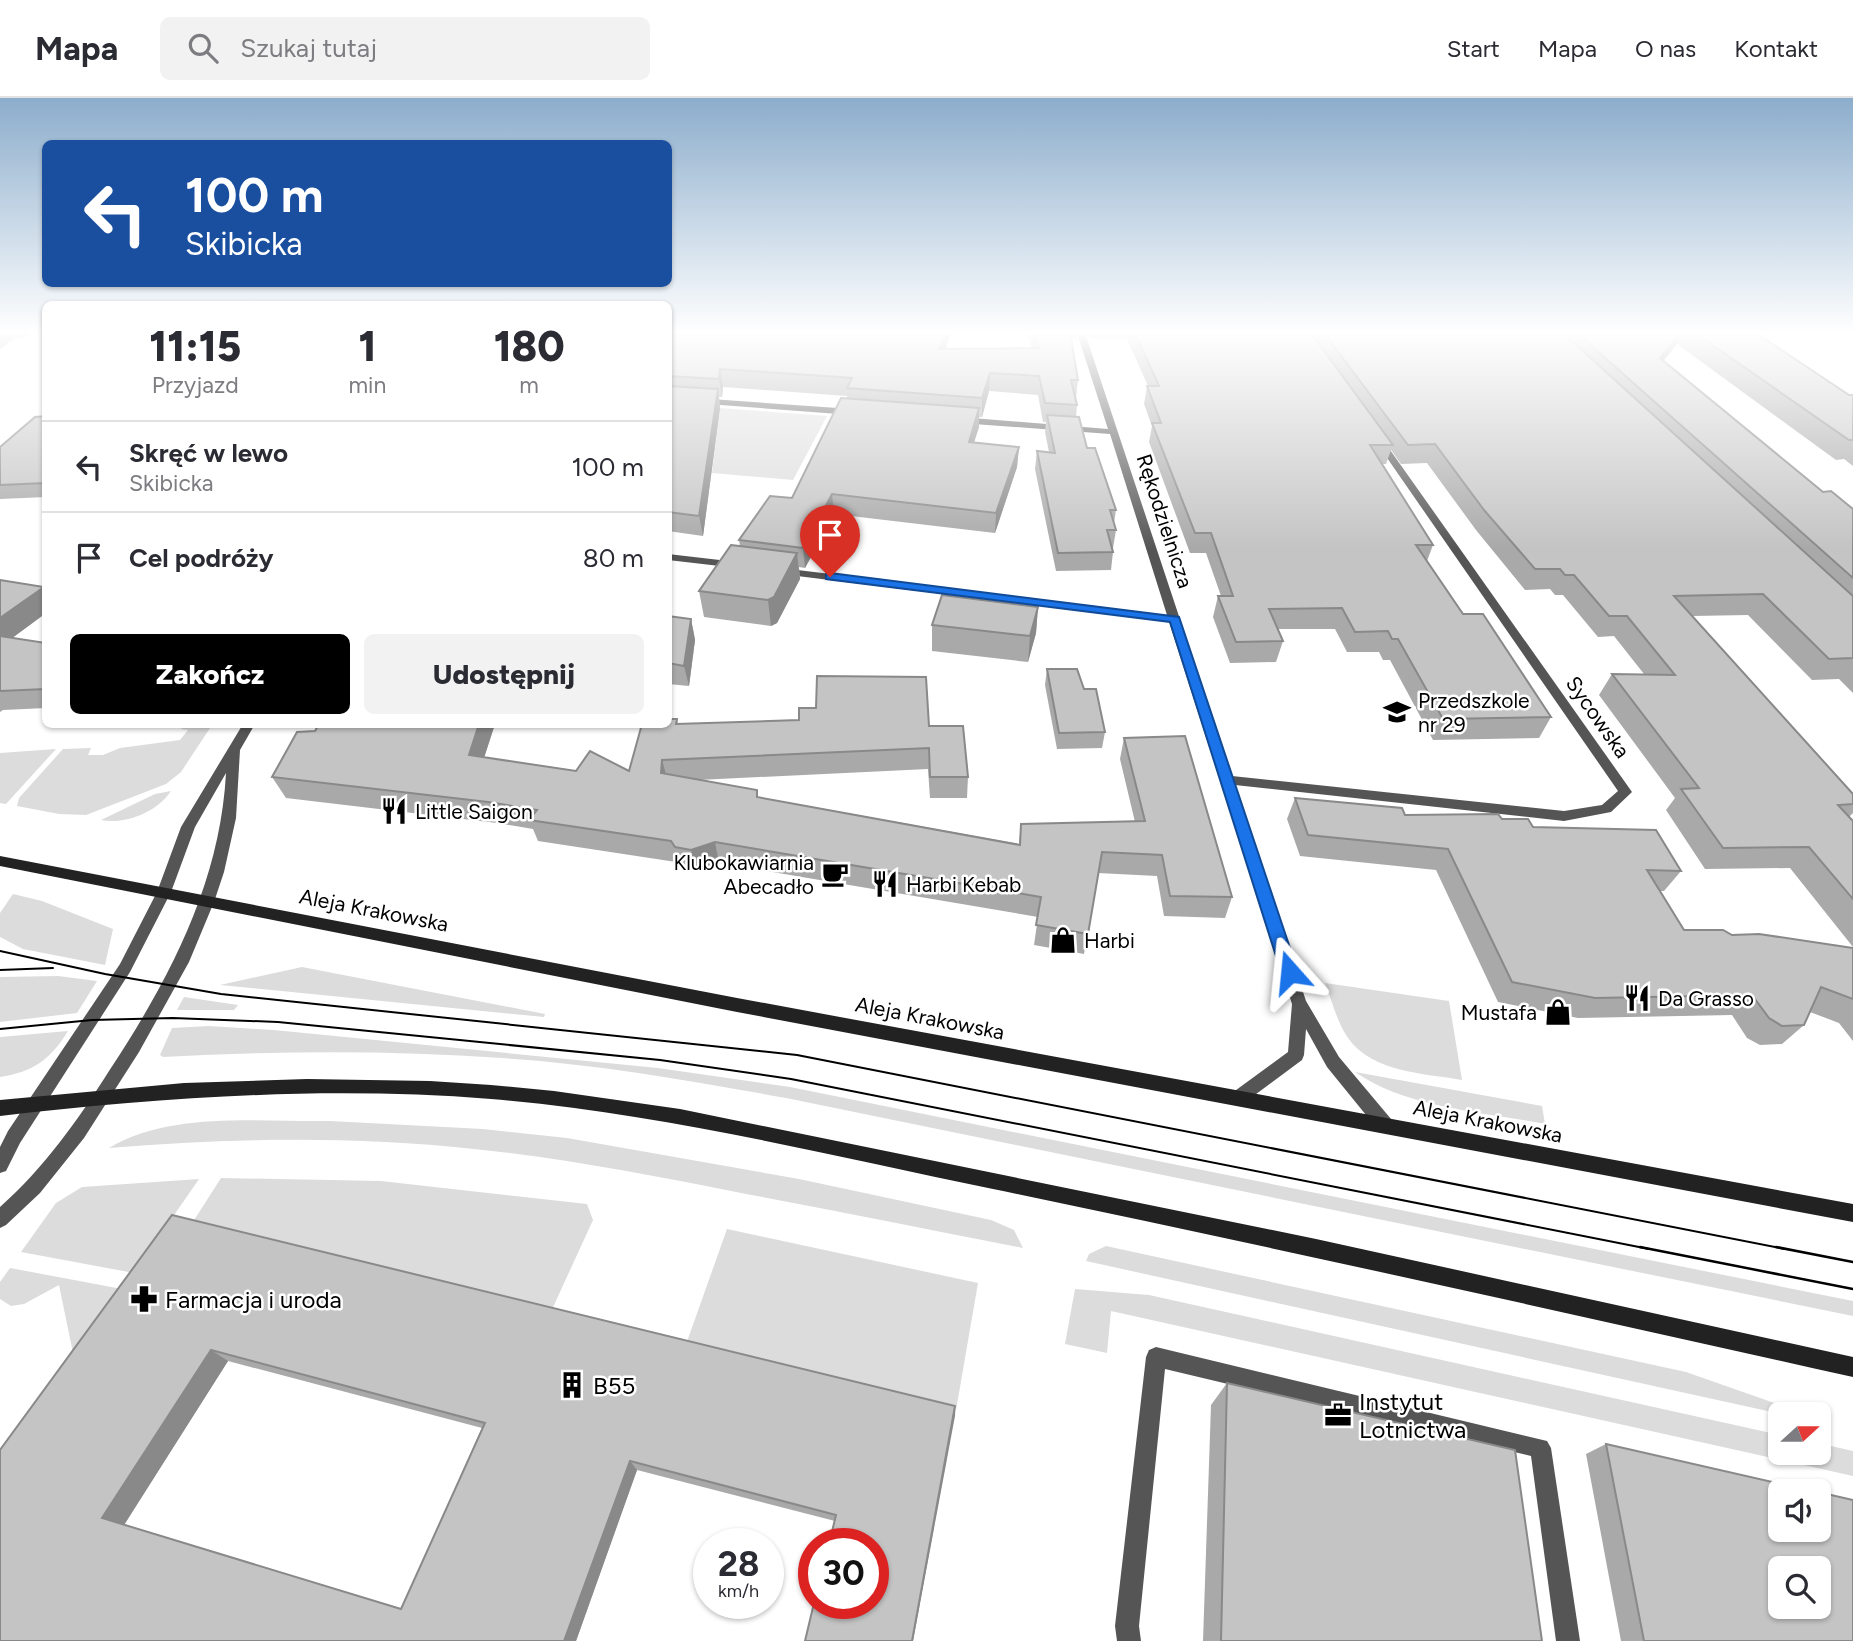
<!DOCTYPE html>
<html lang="pl">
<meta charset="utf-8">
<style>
:root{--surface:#fff;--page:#f2f2f3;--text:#2b2b33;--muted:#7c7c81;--line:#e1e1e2;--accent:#000}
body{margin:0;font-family:Figtree,sans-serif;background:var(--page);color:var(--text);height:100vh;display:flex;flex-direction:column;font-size:26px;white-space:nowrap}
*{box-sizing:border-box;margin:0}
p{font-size:23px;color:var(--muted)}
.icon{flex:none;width:38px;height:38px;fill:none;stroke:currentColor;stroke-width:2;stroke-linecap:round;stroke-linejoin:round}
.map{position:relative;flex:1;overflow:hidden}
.side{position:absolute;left:42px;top:203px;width:630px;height:427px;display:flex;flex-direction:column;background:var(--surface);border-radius:10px;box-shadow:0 2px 5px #0004}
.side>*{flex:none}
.top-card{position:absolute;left:42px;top:42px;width:630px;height:147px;border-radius:10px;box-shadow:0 2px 5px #0004;background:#1a4fa0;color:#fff;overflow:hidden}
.needle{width:46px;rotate:69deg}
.fabs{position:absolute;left:1768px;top:1304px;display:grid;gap:14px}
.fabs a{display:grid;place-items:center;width:63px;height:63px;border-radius:10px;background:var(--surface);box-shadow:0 2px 5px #0004;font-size:35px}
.speed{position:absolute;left:693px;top:1430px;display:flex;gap:14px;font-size:35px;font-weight:700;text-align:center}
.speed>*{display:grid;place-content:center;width:91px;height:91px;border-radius:50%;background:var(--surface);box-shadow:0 2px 5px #0004;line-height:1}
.speed small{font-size:18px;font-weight:400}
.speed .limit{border:10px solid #d22;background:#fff;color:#111}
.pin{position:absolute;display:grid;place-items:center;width:60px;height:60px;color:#fff;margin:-72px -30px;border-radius:50% 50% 50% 0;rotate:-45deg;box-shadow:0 0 7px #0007}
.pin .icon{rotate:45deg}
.me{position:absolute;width:77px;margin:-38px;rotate:342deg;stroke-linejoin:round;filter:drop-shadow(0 0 5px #0008)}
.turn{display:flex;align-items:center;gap:24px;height:147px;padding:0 28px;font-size:32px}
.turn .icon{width:91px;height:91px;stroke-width:2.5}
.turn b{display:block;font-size:49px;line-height:60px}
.eta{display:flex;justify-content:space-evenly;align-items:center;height:119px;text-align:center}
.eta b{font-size:42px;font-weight:800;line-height:49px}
.cta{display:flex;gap:14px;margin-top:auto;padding:14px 28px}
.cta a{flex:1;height:80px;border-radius:10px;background:var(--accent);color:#fff;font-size:28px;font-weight:800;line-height:80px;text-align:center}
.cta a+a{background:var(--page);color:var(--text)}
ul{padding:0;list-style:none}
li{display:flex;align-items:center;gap:21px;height:91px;padding:0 28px;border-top:2px solid var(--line)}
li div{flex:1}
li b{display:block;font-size:26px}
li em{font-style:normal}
header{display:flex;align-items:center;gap:42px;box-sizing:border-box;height:98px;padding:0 35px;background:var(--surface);border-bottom:2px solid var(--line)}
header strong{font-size:33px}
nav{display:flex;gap:38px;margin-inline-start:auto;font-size:24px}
.search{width:490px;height:63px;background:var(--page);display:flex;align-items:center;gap:18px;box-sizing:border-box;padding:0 24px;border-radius:10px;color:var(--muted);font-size:26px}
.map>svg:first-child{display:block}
.green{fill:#dcdcdc}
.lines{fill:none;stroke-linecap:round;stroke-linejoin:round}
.street{fill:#555;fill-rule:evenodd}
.secondary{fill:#222;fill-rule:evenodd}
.tram-far1{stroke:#000;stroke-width:2}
.tram{stroke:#000;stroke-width:2.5}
.wall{fill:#a9a9a9;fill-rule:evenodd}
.shaded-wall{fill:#898989}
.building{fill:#c4c4c4;stroke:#898989;stroke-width:2;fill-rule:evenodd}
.route{fill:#1a73e8;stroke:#114b97;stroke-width:2}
.labels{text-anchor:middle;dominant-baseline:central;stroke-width:5;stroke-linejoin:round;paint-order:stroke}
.street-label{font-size:21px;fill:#000;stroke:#fff}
.poi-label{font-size:21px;fill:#000;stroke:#fff;text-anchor:start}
.near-poi-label{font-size:24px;fill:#000;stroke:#fff;text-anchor:start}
</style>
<header>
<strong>Mapa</strong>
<div class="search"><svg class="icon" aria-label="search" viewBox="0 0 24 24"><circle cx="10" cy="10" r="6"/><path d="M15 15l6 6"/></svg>Szukaj tutaj</div>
<nav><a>Start</a><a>Mapa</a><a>O nas</a><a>Kontakt</a></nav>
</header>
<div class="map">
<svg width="1853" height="1543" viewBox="0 0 1853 1543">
<rect width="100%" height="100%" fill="#fff"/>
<g class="green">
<path d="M720 310 827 318 793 382 712 375Z"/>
<path d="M185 627H212L181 674 166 686 86 717 59 716 17 708 19 700 63 651 91 650 88 657H103L120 650 180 642 188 632 181 631Z"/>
<path d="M56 651 6 706 0 705V655Z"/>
<path d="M171 693C157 714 125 727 101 722L155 696Z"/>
<path d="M13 796 42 803 113 831 105 867 23 851 0 839V815Z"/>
<path d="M302 869 545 916 544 919 220 887Z"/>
<path d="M58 878 97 883 77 915 0 924V879Z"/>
<path d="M1325 885 1449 903 1462 982C1423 975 1373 975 1348 940 1337 924 1332 903 1325 885Z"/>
<path d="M184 899 238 907 234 912H177Z"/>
<path d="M209 928 274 932 658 970 790 989 1853 1203V1218L786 1000C692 983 598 966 502 960 389 952 276 953 163 959L160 957 172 930Z"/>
<path d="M68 933C51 961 33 974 0 979V939Z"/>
<path d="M1355 974 1542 1008 1545 1026C1483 1014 1407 1010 1355 974Z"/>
<path d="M330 1023 483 1031 567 1040 799 1081 991 1122 1014 1132 1023 1150C927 1131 832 1112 736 1094 649 1077 562 1060 474 1051 353 1038 230 1040 109 1050 170 1013 260 1024 330 1023Z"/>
<path d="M221 1080 381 1083 587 1106 593 1122 549 1218 189 1130Z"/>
<path d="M199 1081 134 1175 21 1154 56 1105 82 1089Z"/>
<path d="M727 1131 978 1185 955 1318 684 1252Z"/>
<path d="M1106 1148 1686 1274 1797 1313 1798 1316H1781L1086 1163 1089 1156Z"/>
<path d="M10 1170 122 1191 73 1255 59 1187 24 1206 11 1208 0 1201V1184Z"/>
<path d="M1075 1191 1149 1197 1780 1337V1354H1818V1345L1853 1353V1378L1111 1213 1107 1255 1065 1246Z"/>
</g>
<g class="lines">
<g class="street">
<path d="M1077 235H1085L1232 678 1564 713 1602 707 1618 693 1376 344 1380 341 1383 342 1632 694 1611 714 1564 723 1235 687 1306 903 1339 959 1391 1021 1394 1027 1391 1033 1385 1035 1379 1033 1327 969 1306 931 1304 957 1302 962 1244 1005 1238 1007 1232 1005 1230 1000 1232 995 1288 954 1292 906 1169 524 781 476 776 473 781 470 1167 517 1110 336 960 325 956 322 960 319 1108 331Z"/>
<path d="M668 298 852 311 856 314 852 317 668 303Z"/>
<path d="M668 456 737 464 742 467 737 470 668 462Z"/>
<path d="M243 626H255L240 652 236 720 224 774 214 804 189 864 139 954 84 1040 40 1095 6 1127 0 1130V1109C44 1070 78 1022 109 973 169 882 220 786 226 675L195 729 171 794 130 874 20 1045 6 1073 0 1075V1049L8 1033 120 866 157 794 181 729Z"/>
<path d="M1156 1249 1547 1343 1551 1350 1580 1543H1556L1531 1358 1165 1271 1139 1528 1141 1543H1117L1115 1528 1146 1259 1149 1252Z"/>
</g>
<g class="secondary">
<path d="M0 758 737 900 1853 1106V1124L737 914 0 768Z"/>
<path d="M307 981 430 983 491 987 554 993 680 1011 1316 1141 1853 1259V1279C1567 1215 1281 1151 993 1091 827 1057 661 1015 491 1001 327 988 163 999 0 1018V1002L184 985Z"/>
</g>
<g class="tram-far1">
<path d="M0 853 105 876 221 896 797 957 1785 1151"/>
<path d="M0 872 53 870"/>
<path d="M0 931 92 922 173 920 278 924 660 962 791 981 1649 1151"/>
</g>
<g class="tram">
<path d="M1640 1149 1853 1191"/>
<path d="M1776 1149 1853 1164"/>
</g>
</g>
<g class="wall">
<path d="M0 235H30L22 241H14Z"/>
<path d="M668 235H951L945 251 1032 250 1027 235H1077L1076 241H1072L1078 282 1076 301 1077 307 1076 319 1087 350 1116 412 1114 425 1116 432 1113 450H1112L1113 454 1111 472 1056 473 1035 371 1037 353 1049 354 1045 334 1046 324H1043L1038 297 989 293 982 319H979V329L974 344 1019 349 1017 369 995 435 834 416 805 470 799 469 800 481 777 525 771 528 704 519 699 493 740 448 739 442 792 400 847 300V298L723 289 722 299H719L720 310 703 438 668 433Z"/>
<path d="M1086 235H1756L1849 297H1853V368L1844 361 1836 362 1677 246 1663 263 1823 394 1853 411V595L1839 581 1812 582 1748 517 1692 518 1853 696V715L1849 719 1853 723V849L1790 770 1705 771 1666 712 1675 700 1599 597 1612 576H1644L1614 538 1598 539 1563 497H1555L1550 491 1525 492 1476 432 1427 365 1401 366 1391 352 1386 366H1382L1433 447 1427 463 1463 516 1551 619 1539 640 1433 642 1390 562H1383L1379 554H1347L1335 531H1278L1283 543 1276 564 1230 565 1213 519 1218 498H1221L1206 455H1190L1149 344 1152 328 1144 306 1147 288H1148L1127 241H1090Z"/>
<path d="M46 318V399L0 401V349Z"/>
<path d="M0 482 44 489 46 491V515L12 540 46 545V610L3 612 0 614Z"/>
<path d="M1038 509 1036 535 1028 564 932 553V527Z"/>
<path d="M668 518 691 521 695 542 689 588 668 586Z"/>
<path d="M1047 571 1084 591 1105 634 1102 650 1057 651 1045 587Z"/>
<path d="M672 610V621H677L678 626 929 628 968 679 967 700H930L928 671 698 682 758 699 1019 746 1021 726 1135 724 1120 661 1124 640 1232 799 1225 820 1164 818 1157 778 1098 775 1084 856 1034 847 1038 819 719 765 696 773 680 770 676 764 538 743 533 731 497 725 286 700 272 679 315 633 319 626H495L484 660 576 673H629Z"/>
<path d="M1295 700 1405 717 1502 721 1533 729 1681 773 1664 793H1660L1684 832 1853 850V943L1839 925 1810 914 1804 927 1782 946 1760 947 1747 940 1732 917 1578 920 1498 904 1436 772 1300 758 1287 721Z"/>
<path d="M172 1117 955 1318 835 1423 637 1372 576 1543H0ZM228 1263 482 1330 401 1511 124 1427Z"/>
<path d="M1227 1285 1542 1543H1203L1211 1307Z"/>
<path d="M1606 1346 1853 1543H1621L1586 1356Z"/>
</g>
<g class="shaded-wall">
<path d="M0 235H10L14 241 0 251Z"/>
<path d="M18 235H30L22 241Z"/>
<path d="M945 235H951L939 269V251Z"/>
<path d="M1680 235H1682L1677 246 1651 278 1660 260Z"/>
<path d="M720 271 723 289 722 299 719 281Z"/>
<path d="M990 275 989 293 982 319V300Z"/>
<path d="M718 291 720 310 703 438 699 418Z"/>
<path d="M979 310V329L968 363 969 344Z"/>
<path d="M1019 349 1017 369 995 435 996 415Z"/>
<path d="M832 396 834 416 805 470 803 450Z"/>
<path d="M797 455 800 481 777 525 771 528 768 502Z"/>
<path d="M44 489 46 491V515L0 549V520Z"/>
<path d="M1038 509 1036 535 1028 564 1030 538Z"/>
<path d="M691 521 695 542 689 588 684 568Z"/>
<path d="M668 593 672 610 670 642 668 626Z"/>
<path d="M479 626H495L478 678 469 657Z"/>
<path d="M662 662 668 683 661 675Z"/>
<path d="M715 744 719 765 696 773 691 752Z"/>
<path d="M211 1252 228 1263 124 1427 102 1420Z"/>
<path d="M955 1308V1318L913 1543H912Z"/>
<path d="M630 1363 637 1372 576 1543H564Z"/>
</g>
<g class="building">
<path d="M668 235H945L939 251 1039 250 1034 235H1070L1078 282H1071L1077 307 1045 305 1039 278 990 275 982 300 847 290 852 280 720 271 719 281 668 278Z"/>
<path d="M1135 235H1311L1393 347H1370L1433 447H1416L1463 516H1483L1551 619 1443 621 1398 541H1392L1388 533 1355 534 1342 510 1269 511 1283 543 1236 544 1218 498H1233L1211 435H1195L1152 325H1161L1147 288H1159Z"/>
<path d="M1324 235H1563L1853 498V560L1829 561 1763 496 1674 498 1853 696V706L1838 707 1853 723V801L1809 749 1723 750 1681 691 1699 690 1612 576 1675 577 1627 518H1609L1574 477H1565L1560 471H1535L1484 412 1435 346 1408 347Z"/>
<path d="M1577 235H1680L1660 260 1823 394 1831 393 1853 411V480Z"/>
<path d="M1695 235H1756L1849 297H1853V342H1849Z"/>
<path d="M668 288 718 291 699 418 668 414Z"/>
<path d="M841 300 979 310 969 344 1019 349 996 415 832 396 803 450 739 442 770 398 792 400Z"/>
<path d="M1047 317 1079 319 1087 350H1095L1116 412H1110L1116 432H1107L1113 454 1058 455 1037 353 1055 355Z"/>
<path d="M46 318V385L0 387V349L35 319Z"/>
<path d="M731 447 797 455 774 499 768 502 699 493Z"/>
<path d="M0 482 44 489 0 520Z"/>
<path d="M942 497 1038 509 1030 538 932 527Z"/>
<path d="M668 518 691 521 684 568 668 565Z"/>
<path d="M0 538 46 545V591L0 593Z"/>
<path d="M1047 571H1077L1084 591H1096L1105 634 1059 635Z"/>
<path d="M817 578 926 579 929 628H963L968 679H930L929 650 662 662 661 675 757 692V699L1020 747 1021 726 1145 723 1124 640 1185 638 1232 799 1170 798 1162 757 1102 754 1088 836 1036 827 1041 799 715 744 691 752 675 749 671 743 529 722 537 712 488 704 272 679 297 634 315 633 319 626H479L469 657 576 673 590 653 629 673 642 626H668V621H677L676 626 799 622V610H816Z"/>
<path d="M1295 700 1402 710 1405 717 1498 716 1502 721H1528L1533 729 1656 732 1681 773 1647 772 1684 832H1723L1732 837 1759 836 1853 850V901L1821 889 1804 927 1782 928 1769 920 1752 897 1595 900 1512 884 1448 751 1308 737Z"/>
<path d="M172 1117 955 1308 912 1543H805L814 1505H873V1446H829L836 1417 630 1363 564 1543H0V1352ZM211 1252 485 1325 401 1511 102 1420Z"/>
<path d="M1227 1285 1515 1352 1542 1543H1221Z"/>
<path d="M1606 1346 1812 1393H1780V1432H1818V1394L1853 1402V1543H1644ZM1780 1470H1818V1508H1780Z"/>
</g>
<linearGradient id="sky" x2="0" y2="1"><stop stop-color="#8cadcc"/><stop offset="0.52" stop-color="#fff"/><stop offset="1" stop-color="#fff" stop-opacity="0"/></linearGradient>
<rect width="1853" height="451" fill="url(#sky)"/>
<path class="route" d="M830 475 1179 519 1298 874 1296 879H1284L1281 874 1170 524 826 481V476Z"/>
<defs>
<symbol id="school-bare" viewBox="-9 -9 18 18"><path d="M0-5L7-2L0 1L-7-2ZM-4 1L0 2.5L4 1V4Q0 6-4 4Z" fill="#000" stroke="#fff" stroke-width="2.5" paint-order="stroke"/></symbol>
<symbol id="restaurant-bare" viewBox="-9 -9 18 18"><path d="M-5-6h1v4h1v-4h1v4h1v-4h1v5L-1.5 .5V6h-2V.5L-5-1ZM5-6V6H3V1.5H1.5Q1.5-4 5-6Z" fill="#000" stroke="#fff" stroke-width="2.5" paint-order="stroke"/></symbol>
<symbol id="cafe-bare" viewBox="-9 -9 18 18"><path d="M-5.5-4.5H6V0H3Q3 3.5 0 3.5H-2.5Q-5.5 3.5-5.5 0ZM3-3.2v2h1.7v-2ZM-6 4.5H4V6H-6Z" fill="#000" stroke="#fff" stroke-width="2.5" paint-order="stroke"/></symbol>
<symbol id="shop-bare" viewBox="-9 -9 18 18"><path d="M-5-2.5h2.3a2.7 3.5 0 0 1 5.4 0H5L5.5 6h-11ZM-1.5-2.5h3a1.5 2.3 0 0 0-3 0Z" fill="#000" stroke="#fff" stroke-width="2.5" paint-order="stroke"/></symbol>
<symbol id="pharmacy-bare" viewBox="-9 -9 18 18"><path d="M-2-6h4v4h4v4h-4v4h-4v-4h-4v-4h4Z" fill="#000" stroke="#fff" stroke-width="2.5" paint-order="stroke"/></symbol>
<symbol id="building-bare" viewBox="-9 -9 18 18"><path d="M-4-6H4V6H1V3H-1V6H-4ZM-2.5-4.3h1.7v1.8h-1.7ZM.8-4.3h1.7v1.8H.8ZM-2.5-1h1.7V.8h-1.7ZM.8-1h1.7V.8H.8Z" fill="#000" stroke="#fff" stroke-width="2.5" paint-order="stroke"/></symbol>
<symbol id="office-bare" viewBox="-9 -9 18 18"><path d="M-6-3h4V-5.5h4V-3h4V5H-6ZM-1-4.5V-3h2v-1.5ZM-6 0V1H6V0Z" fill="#000" stroke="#fff" stroke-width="2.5" paint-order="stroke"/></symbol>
</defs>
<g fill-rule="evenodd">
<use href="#school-bare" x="1378" y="595" width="38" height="38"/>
<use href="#restaurant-bare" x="375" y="694" width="38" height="38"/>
<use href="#cafe-bare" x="816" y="757" width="38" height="38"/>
<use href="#restaurant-bare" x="866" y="767" width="38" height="38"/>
<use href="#shop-bare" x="1044" y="823" width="38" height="38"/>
<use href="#restaurant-bare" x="1618" y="881" width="38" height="38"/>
<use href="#shop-bare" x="1539" y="895" width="38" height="38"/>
<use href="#pharmacy-bare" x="125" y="1182" width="38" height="38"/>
<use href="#building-bare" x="553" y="1268" width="38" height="38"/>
<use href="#office-bare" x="1319" y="1298" width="38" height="38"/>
</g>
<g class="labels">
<g class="street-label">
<text transform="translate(1165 423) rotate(72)">Rękodzielnicza</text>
<text transform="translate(1598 619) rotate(55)">Sycowska</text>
<text transform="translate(374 812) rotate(11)">Aleja Krakowska</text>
<text transform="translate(930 920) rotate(11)">Aleja Krakowska</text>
<text transform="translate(1488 1023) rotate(11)">Aleja Krakowska</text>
</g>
<g class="poi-label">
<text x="1418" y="602">Przedszkole<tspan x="1418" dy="24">nr 29</tspan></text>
<text x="415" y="713">Little Saigon</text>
<text x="814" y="764" text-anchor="end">Klubokawiarnia<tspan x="814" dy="24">Abecadło</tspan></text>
<text x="906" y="786">Harbi Kebab</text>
<text x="1084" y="842">Harbi</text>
<text x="1658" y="900">Da Grasso</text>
<text x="1537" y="914" text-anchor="end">Mustafa</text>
</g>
<g class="near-poi-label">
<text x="165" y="1201">Farmacja i uroda</text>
<text x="593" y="1287">B55</text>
<text x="1359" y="1303">Instytut<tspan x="1359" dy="28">Lotnictwa</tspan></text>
</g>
</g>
</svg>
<div class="fabs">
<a><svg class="needle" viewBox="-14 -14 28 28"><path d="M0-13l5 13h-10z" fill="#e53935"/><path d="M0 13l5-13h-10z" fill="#7c7c81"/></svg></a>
<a><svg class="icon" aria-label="sound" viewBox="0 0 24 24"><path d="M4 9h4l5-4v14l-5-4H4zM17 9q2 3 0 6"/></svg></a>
<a><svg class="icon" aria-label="search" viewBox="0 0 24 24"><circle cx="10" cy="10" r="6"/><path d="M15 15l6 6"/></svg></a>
</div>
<div class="speed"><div>28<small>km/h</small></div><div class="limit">30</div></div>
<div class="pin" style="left:830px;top:479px;background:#d93025"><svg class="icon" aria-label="arrive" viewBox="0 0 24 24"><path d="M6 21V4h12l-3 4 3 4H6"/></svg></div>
<svg class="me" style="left:1290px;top:874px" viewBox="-20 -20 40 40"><path d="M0-17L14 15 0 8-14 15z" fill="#1a73e8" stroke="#fff" stroke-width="4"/></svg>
<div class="top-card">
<div class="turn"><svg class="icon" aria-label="left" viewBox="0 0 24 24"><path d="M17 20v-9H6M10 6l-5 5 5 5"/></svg><div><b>100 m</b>Skibicka</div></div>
</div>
<section class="side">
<div class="eta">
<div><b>11:15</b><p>Przyjazd</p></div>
<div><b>1</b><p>min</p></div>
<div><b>180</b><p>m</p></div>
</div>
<ul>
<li><svg class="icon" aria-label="left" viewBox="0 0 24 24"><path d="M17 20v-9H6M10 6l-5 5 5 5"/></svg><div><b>Skręć w lewo</b><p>Skibicka</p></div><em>100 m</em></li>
<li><svg class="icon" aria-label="arrive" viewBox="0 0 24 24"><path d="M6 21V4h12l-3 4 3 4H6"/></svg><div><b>Cel podróży</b></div><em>80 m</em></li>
</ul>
<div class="cta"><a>Zakończ</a><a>Udostępnij</a></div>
</section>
</div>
